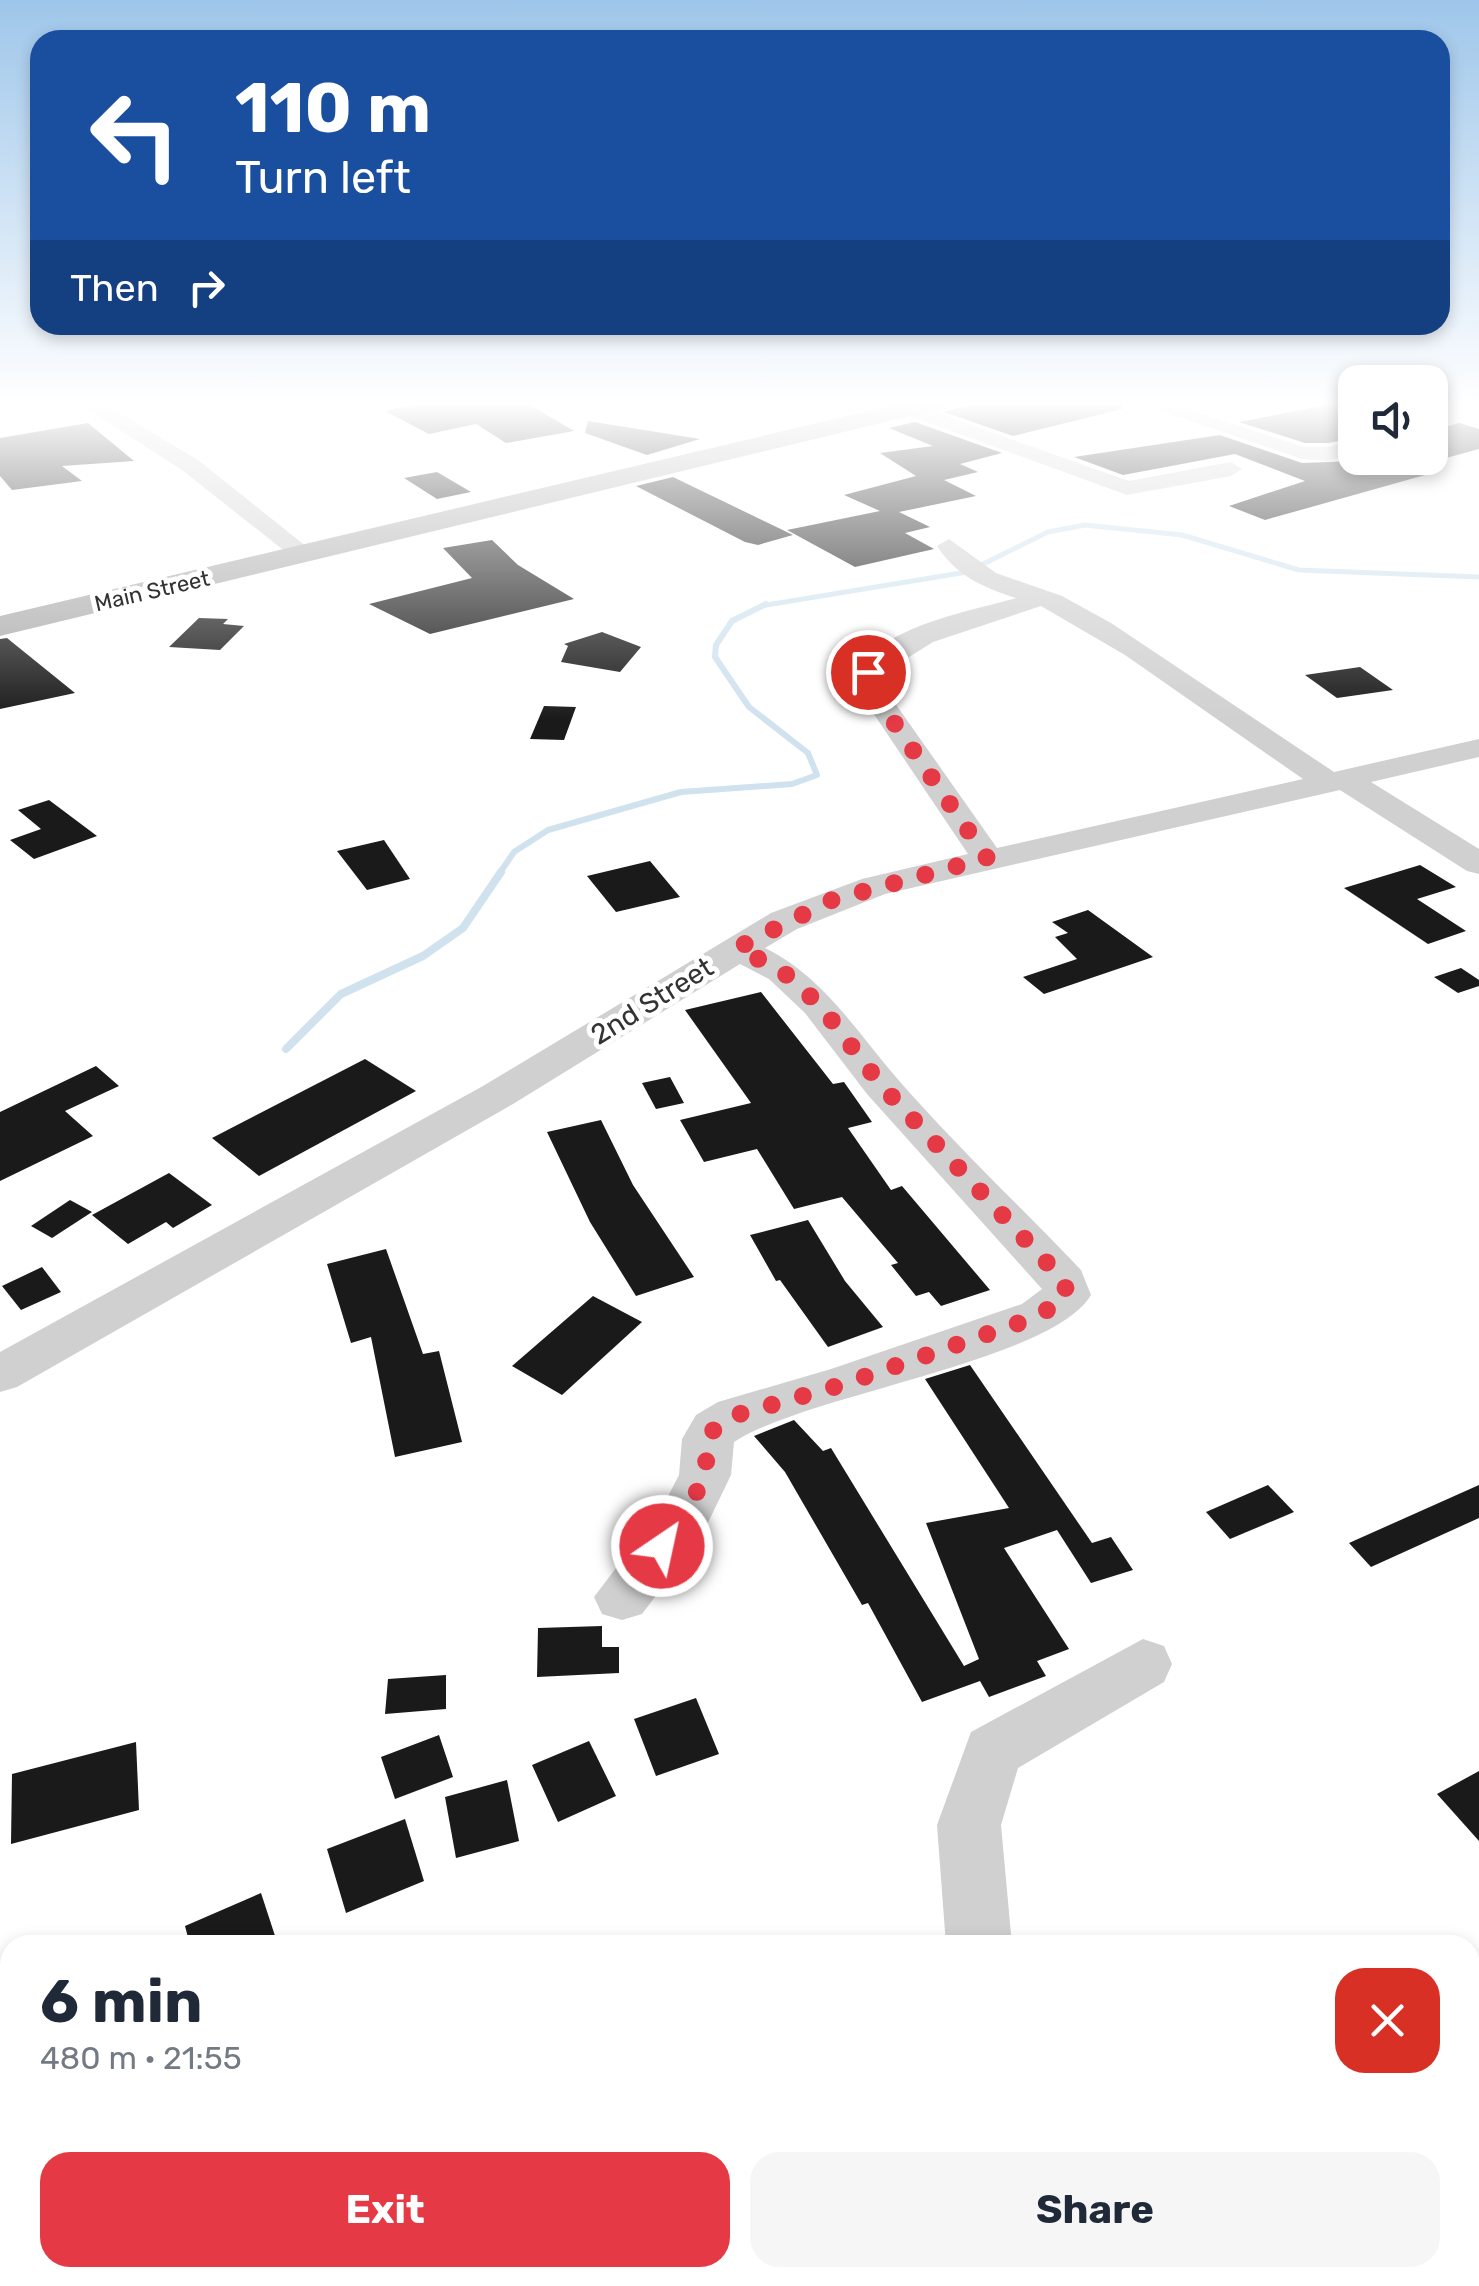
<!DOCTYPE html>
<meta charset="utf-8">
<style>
:root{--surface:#fff;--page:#f6f6f7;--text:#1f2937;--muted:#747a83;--accent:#e63946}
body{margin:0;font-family:Rubik,sans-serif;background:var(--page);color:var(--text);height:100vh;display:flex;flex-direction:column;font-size:38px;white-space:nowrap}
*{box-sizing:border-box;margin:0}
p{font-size:32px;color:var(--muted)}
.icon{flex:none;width:55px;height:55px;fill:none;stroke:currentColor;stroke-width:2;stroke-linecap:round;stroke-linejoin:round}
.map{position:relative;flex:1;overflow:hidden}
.drawer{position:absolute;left:0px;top:1935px;width:1480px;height:352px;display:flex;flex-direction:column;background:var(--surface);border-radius:30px 30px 0 0;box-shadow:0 5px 15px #0003}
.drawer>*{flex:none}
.banner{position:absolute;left:30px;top:30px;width:1420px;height:305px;border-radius:30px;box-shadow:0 5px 15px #0003;background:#1a4fa0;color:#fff;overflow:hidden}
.tools{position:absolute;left:1338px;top:365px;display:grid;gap:20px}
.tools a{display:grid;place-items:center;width:110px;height:110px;border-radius:20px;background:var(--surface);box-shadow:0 5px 15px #0003;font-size:50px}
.pin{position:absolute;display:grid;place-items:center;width:85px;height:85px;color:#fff;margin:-42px;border:5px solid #fff;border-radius:50%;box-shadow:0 2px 10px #0007}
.me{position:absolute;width:110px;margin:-55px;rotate:34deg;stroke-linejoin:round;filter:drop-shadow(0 0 8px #0008)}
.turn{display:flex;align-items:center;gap:35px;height:210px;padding:0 40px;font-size:45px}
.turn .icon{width:130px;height:130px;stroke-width:2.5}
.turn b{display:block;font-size:70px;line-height:85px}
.then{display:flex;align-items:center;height:95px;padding:0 40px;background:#0003;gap:20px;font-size:38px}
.round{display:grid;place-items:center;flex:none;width:105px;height:105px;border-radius:30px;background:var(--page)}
.overview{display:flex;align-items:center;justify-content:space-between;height:170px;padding:0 40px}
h1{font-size:60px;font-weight:700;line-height:75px}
.cta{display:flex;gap:20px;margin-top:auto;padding:20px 40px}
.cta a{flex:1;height:115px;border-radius:30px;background:var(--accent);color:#fff;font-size:40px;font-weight:700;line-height:115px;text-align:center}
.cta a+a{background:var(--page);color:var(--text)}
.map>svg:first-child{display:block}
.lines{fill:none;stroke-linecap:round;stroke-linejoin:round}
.stream-far2{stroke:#cfe2ee;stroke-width:5}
.stream-far1{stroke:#cfe2ee;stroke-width:6}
.stream{stroke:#cfe2ee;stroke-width:8}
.building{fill:#1a1a1a}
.minor{fill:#d0d0d0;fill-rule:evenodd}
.major{fill:#ababab;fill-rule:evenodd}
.route{stroke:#e63946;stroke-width:18;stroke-dasharray:0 32.4}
.labels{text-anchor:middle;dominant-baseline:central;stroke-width:10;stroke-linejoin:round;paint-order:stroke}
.far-street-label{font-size:22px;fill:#333;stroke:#fff}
.street-label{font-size:28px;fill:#333;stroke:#fff}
</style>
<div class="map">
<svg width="1479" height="2286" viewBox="0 0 1479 2286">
<rect width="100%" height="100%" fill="#fff"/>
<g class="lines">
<path class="stream-far2" d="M761 606 967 572 1048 532 1085 525 1182 535 1299 570 1479 577"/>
<path class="stream-far1" d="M499 874 514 852 548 830 681 792 792 784 817 775 808 753 749 707 715 657 716 645 732 621 766 604"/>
<path class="stream" d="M286 1049 341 994 423 956 463 928 501 872"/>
</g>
<g class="building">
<path d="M434 400H522L574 431 506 443 476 424 429 434 385 411Z"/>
<path d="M988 400H1121L1122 409 1013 436 944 412Z"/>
<path d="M1353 400 1355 438 1328 443H1305L1239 422Z"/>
<path d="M588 421 700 439 647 455 585 433Z"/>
<path d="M915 422 1002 453 960 464 978 472 944 480 976 496 899 512 930 527 905 533 934 549 855 567 787 530 880 511 844 495 916 476 880 453 933 446 889 428Z"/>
<path d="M88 423 134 461 62 466 82 481 12 490 0 476V438Z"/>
<path d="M1459 423 1479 429V449L1406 469 1425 475 1265 520 1229 506 1305 481 1235 454 1123 475 1074 457 1220 435 1302 463 1430 458V431Z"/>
<path d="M437 472 471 492 437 499 404 478Z"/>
<path d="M673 477 793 535 758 545 745 542 636 486Z"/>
<path d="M492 540 518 565 574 599 430 634 369 604 472 578 443 548Z"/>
<path d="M199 618 228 619 223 624 244 626 220 650 169 647Z"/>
<path d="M602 632 641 647 620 672 561 662 568 646 564 644Z"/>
<path d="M7 638 75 693 0 709V639Z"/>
<path d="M1360 667 1393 690 1337 698 1305 675Z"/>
<path d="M544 706 576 707 564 740 530 739Z"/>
<path d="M49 800 97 836 34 859 10 840 41 829 18 810Z"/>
<path d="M384 840 410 879 367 890 337 851Z"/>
<path d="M650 861 680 897 616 912 587 876Z"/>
<path d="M1420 865 1456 887 1417 899 1466 931 1428 944 1344 888Z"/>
<path d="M1088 910 1153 957 1044 994 1023 977 1077 959 1055 937 1068 933 1052 922Z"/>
<path d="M1461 968 1479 980V986L1458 993 1434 977Z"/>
<path d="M761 992 833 1084 844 1082 872 1122 848 1128 891 1190 902 1186 990 1290 941 1306 929 1292 916 1296 891 1265 898 1263 842 1197 794 1209 757 1149 704 1162 680 1120 751 1103 685 1010Z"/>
<path d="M365 1059 416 1091 259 1176 212 1138Z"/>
<path d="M96 1066 119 1086 65 1111 93 1136 0 1181V1112Z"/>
<path d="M670 1077 684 1103 656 1109 642 1083Z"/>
<path d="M601 1120 633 1185 694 1277 636 1296 590 1222 547 1132Z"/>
<path d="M169 1173 212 1205 173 1228 166 1222 128 1244 92 1215Z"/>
<path d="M70 1200 92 1212 52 1238 31 1226Z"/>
<path d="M808 1220 845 1281 883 1327 828 1347 780 1280 776 1281 750 1235Z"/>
<path d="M386 1249 423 1354 439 1351 462 1442 395 1457 371 1337 351 1343 327 1264Z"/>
<path d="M42 1267 61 1292 21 1310 2 1286Z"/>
<path d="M593 1296 642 1322 562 1395 512 1366Z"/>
<path d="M970 1365 1092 1543 1111 1537 1133 1570 1091 1583 1057 1530 1004 1548 1069 1649 1037 1661 1046 1676 989 1697 980 1681 922 1702 868 1603 862 1605 785 1472 754 1436 794 1420 823 1451 831 1448 964 1666 979 1659 926 1523 1009 1508 925 1379Z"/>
<path d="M1268 1485 1294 1512 1230 1539 1206 1512Z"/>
<path d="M1479 1485V1518L1371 1567 1349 1543Z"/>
<path d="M602 1626V1647H619V1673L537 1677 538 1628Z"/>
<path d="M446 1675V1709L385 1714 388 1679Z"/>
<path d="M696 1698 719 1754 656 1776 634 1719Z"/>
<path d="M439 1735 453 1777 395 1799 381 1757Z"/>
<path d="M589 1741 616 1796 558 1822 532 1765Z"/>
<path d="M136 1742 139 1810 11 1844 12 1774Z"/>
<path d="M1479 1771V1841L1437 1794Z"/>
<path d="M507 1780 519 1841 456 1858 445 1797Z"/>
<path d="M405 1819 424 1881 346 1913 327 1849Z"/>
<path d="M261 1893 278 1945H190L185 1926Z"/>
</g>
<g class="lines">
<g class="minor">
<path d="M73 400H97L198 460 317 555 314 560H296L182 470Z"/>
<path d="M1129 400H1159L1304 447H1328L1355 441V454L1328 461 1302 459Z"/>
<path d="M909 403 1129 481 1231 462 1242 469 1231 476 1127 495 902 413 899 409Z"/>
<path d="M949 539 996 573 1062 596 1111 623 1334 772 1479 739V757L1371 782 1479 849V874L1467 871 1340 790 885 894 797 929 765 948C823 977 853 1027 895 1076 953 1143 1019 1205 1081 1270L1091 1295C1051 1362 807 1394 734 1442L731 1475 702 1535 642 1614 622 1620 602 1614 594 1597 663 1506 679 1475 682 1439 696 1415 718 1402 831 1369 1022 1304 1042 1289 867 1094 805 1013 769 979 740 964 513 1104 17 1387 0 1392V1352L483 1086 771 913 862 879 968 854 857 689 854 672C887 625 964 613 1016 598 982 587 957 576 937 546ZM1041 606 1125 655 1303 779 997 848 885 689 882 674 933 642Z"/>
<path d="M1143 1639 1164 1646 1172 1664 1164 1682 1018 1768 1001 1825 1012 1945H946L937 1825 971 1732Z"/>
<path d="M1049 2278H1126L1130 2286H1052Z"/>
</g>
<path class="major" d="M915 400H959L947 407 0 636V616Z"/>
</g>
<linearGradient id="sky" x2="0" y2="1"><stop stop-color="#9ec6ea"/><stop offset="0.56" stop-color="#fff"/><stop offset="1" stop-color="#fff" stop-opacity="0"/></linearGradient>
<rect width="1479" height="720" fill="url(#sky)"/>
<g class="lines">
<path class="route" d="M662 1546 683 1520 705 1475 708 1440 714 1429 736 1415 841 1385 1039 1316 1067 1295 1064 1281 881 1085 820 1005 782 971 737 948 832 900 987 858 871 689 868 672"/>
</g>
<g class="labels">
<g class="far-street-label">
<text transform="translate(152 591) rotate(-13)">Main Street</text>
</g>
<g class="street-label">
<text transform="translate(652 1001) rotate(-32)">2nd Street</text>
</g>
</g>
</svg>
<div class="tools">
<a><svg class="icon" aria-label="sound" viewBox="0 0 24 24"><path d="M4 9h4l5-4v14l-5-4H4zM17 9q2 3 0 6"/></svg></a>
</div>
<div class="pin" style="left:868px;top:672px;background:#d93025"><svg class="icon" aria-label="arrive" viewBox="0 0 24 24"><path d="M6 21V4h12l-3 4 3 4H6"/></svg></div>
<svg class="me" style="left:662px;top:1546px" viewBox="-20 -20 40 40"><circle r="17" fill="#e63946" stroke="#fff" stroke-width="3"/><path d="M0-11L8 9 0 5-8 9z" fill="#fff"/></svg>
<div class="banner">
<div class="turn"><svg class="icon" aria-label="left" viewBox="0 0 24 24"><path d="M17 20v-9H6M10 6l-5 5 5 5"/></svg><div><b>110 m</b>Turn left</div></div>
<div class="then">Then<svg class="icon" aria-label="right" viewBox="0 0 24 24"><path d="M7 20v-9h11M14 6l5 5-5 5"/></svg></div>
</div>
<section class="drawer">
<div class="overview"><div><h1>6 min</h1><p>480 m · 21:55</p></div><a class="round" style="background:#d93025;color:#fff"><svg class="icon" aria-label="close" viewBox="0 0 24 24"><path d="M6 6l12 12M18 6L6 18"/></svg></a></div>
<div class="cta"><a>Exit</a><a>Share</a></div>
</section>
</div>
